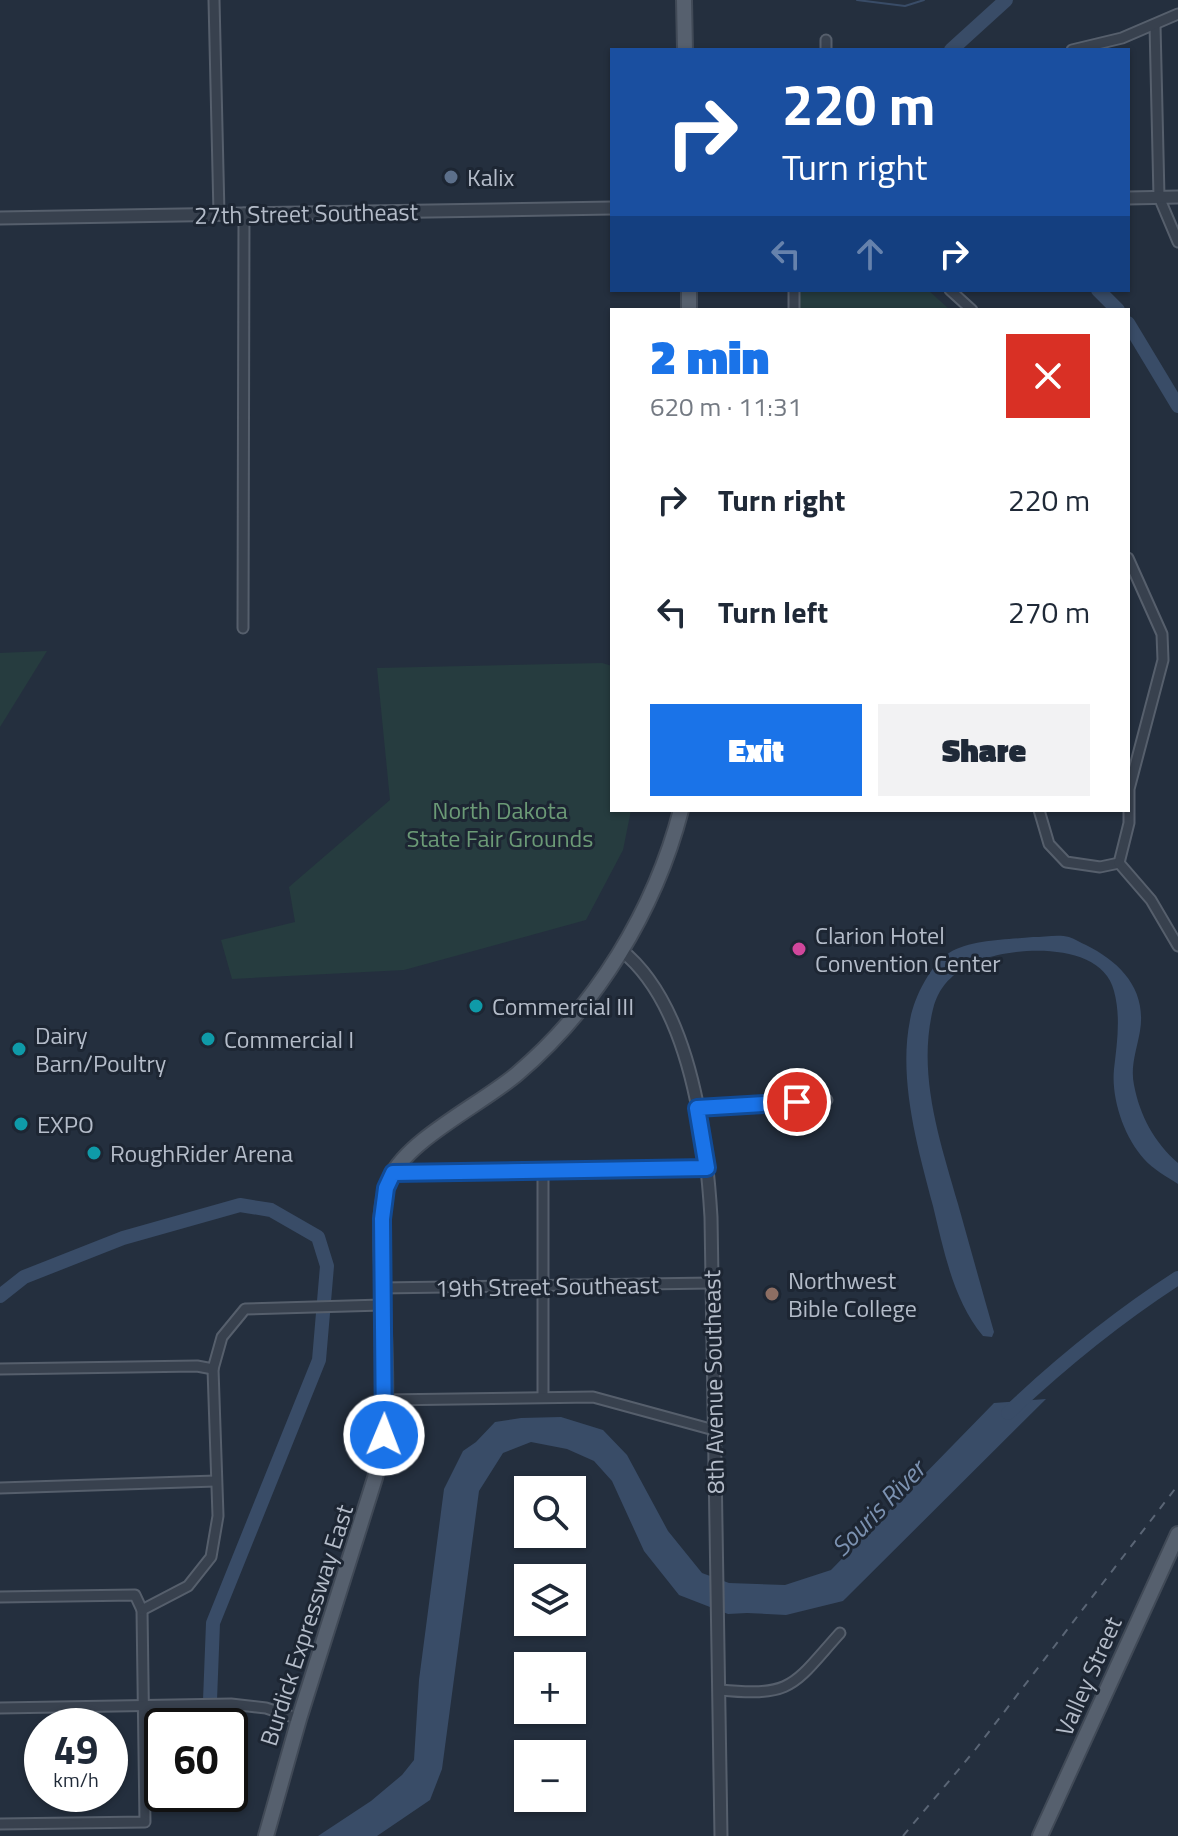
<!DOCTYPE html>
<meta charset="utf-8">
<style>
:root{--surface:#fff;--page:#f2f2f3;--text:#1f2937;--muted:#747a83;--accent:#1a73e8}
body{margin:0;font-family:"Titillium Web",sans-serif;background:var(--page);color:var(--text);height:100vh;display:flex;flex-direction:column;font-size:30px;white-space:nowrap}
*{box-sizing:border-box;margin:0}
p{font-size:26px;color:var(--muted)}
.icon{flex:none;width:44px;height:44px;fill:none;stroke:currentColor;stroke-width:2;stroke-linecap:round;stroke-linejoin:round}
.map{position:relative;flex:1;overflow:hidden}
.details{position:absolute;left:610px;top:308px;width:520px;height:504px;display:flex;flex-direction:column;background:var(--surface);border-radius:0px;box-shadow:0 2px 6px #0004}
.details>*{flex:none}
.hud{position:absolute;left:610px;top:48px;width:520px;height:244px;border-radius:0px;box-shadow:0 2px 6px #0004;background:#1a4fa0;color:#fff;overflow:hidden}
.buttons{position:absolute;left:514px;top:1476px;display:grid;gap:16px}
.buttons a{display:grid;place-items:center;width:72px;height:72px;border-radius:0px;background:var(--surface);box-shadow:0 2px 6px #0004;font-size:40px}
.speed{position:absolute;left:24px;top:1708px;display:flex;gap:16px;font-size:40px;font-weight:700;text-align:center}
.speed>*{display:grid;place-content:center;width:104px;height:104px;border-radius:50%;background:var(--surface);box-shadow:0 2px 6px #0004;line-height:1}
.speed small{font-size:20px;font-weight:400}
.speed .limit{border:4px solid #111;border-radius:12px;background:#fff;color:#111}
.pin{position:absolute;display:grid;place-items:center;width:68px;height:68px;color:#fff;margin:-34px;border:4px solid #fff;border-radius:50%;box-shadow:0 2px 8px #0007}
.me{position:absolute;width:88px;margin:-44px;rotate:1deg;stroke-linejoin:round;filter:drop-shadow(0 0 6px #0008)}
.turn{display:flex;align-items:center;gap:28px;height:168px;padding:0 40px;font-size:36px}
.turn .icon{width:104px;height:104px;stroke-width:2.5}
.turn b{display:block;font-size:56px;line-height:68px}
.lanes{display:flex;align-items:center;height:76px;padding:0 40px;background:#0003;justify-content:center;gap:40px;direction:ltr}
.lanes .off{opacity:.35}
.round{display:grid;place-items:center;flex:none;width:84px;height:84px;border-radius:0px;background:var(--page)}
.overview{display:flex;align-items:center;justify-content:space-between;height:136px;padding:0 40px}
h1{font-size:48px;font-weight:800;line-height:60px;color:var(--accent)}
.button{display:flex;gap:16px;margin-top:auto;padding:16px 40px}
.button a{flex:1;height:92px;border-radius:0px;background:var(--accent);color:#fff;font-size:32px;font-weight:800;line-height:92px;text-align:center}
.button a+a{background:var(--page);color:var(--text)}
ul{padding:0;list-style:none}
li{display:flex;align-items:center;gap:24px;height:112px;padding:0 40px}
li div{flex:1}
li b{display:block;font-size:30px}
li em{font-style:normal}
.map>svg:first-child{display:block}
.green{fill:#263c3f}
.water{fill:#394c67}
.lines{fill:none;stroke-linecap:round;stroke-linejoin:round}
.stream{stroke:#394c67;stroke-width:2}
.river{stroke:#394c67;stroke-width:14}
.minor-casing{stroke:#565f6c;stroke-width:13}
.tertiary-casing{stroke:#565f6c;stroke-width:15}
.primary-casing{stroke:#414a57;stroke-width:18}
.minor{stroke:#38414e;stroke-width:9}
.tertiary{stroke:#38414e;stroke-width:11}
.primary{stroke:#56606e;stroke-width:14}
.rail{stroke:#5a6575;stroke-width:2;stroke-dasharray:8 8;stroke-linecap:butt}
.route-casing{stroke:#114b97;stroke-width:20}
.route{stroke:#1a73e8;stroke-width:14}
.service-dot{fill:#5c6f8a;stroke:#1d2633;stroke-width:3}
.hotel-dot{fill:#d1479c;stroke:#1d2633;stroke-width:3}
.culture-dot{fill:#0f9aa8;stroke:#1d2633;stroke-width:3}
.education-dot{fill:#8d6e63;stroke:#1d2633;stroke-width:3}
.labels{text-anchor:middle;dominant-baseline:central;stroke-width:6;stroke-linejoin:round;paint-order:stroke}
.poi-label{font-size:24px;fill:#b4bcc9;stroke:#1d2633;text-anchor:start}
.street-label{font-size:24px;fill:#b4bcc9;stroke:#1d2633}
.park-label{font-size:24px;fill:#6b9a76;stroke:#1d2633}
.water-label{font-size:26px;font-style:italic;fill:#7c92b1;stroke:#1d2633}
</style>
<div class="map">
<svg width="1178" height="1836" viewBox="0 0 1178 1836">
<rect width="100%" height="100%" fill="#242f3e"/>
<g class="green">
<path d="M798 290H928L950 310H799Z"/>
<path d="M47 651 0 727V653Z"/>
<path d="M602 663 612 666V810H631L623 850 586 920 404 970 232 979 221 940 295 922 289 887 390 800 377 668Z"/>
</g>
<g class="water">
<path d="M1033 937C1044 937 1059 934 1069 937 1075 939 1081 943 1086 945 1120 962 1147 989 1140 1031 1137 1049 1130 1066 1134 1085 1140 1116 1154 1142 1178 1163V1184C1167 1177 1153 1169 1144 1159 1124 1137 1111 1099 1114 1069 1117 1043 1121 1017 1114 991 1102 942 1018 946 981 960 957 970 940 982 933 1009 917 1075 940 1141 958 1204 970 1247 982 1290 994 1332L992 1337 983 1336C953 1300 944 1251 933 1206 918 1149 898 1080 910 1020 914 998 930 965 949 953 972 939 1007 940 1033 937Z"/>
<path d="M1046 1399 843 1601 786 1615 747 1613 728 1614 679 1595 644 1551 612 1481 594 1461 567 1449 531 1442 503 1453 479 1491 442 1769 430 1800 377 1836H318L371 1801 402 1775 414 1760 419 1680 444 1489 463 1451 476 1442 495 1422 521 1418 561 1417 603 1430 627 1455 668 1531 702 1573 729 1583 785 1585 831 1570 994 1403Z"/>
</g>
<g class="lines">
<path class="stream" d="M857 0 905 6 924 0"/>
<g class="river">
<path d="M951 50 1006 0"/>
<path d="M1098 290 1118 310"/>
<path d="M1128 323 1178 406"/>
<path d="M0 1296 24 1277 123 1238 240 1205 271 1210 318 1237 327 1266 319 1360 213 1623 209 1726"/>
<path d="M1008 1413C1061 1363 1116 1318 1178 1278"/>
<path d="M202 1794V1799"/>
</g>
<defs>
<g id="minor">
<path d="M214 0 219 214"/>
<path d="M1155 25 1159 197 1178 242"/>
<path d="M826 40V50"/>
<path d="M1072 50 1122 38 1178 14"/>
<path d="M794 290V310"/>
<path d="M950 290 972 310"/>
<path d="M243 628 244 213"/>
<path d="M1039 810 1049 844 1066 862 1100 867 1119 863"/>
<path d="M1119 863 1129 823V789L1163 660 1162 634 1128 558"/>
<path d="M1119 863 1151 900 1178 946"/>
<path d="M697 1108 827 1100"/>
<path d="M543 1169V1397"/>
<path d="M393 1173 707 1168"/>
<path d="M382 1288 712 1283"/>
<path d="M0 1369 197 1366 213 1369"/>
<path d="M384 1400 593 1397 714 1430"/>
<path d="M0 1488 216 1481"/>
<path d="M0 1597 135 1595 142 1610 145 1822 0 1824"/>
<path d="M142 1610 188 1586 211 1557 218 1516 213 1369 222 1337 245 1309 382 1305"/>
<path d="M720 1690C794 1697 793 1685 840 1633"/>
<path d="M0 1708 231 1704 266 1708 299 1719"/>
</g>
<g id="tertiary">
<path d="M1128 198 1178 197"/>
<path d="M0 218 612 208"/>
<path d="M621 950C690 1005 706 1134 711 1217L721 1836"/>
</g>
<g id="primary">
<path d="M684 0 685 50"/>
<path d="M689 290V310"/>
<path d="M266 1836 299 1719 375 1478C393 1410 382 1336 382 1267 381 1237 378 1204 391 1177 409 1139 483 1103 517 1074 596 1007 655 910 681 810"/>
<path d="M1040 1836 1178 1534"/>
</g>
</defs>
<use href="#minor" class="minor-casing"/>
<use href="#tertiary" class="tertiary-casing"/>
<use href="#primary" class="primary-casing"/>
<use href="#minor" class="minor"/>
<use href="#tertiary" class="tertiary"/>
<use href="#primary" class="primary"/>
<path class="rail" d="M903 1836 975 1750 1178 1485"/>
</g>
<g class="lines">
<defs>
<path id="route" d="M384 1435 382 1219 386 1188 393 1173 707 1168 697 1108 797 1102"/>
</defs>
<use href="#route" class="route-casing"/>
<use href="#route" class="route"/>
</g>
<circle class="service-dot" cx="451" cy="177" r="8"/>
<circle class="hotel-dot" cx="799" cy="949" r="8"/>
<g class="culture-dot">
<circle cx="476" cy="1006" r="8"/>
<circle cx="208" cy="1039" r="8"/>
<circle cx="19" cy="1049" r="8"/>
<circle cx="21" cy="1124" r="8"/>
<circle cx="94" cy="1153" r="8"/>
</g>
<circle class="education-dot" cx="772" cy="1294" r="8"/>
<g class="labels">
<g class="poi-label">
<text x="467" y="177">Kalix</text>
<text x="815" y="935">Clarion Hotel<tspan x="815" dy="28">Convention Center</tspan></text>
<text x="492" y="1006">Commercial III</text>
<text x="35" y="1035">Dairy<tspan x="35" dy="28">Barn/Poultry</tspan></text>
<text x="224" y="1039">Commercial I</text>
<text x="37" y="1124">EXPO</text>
<text x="110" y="1153">RoughRider Arena</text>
<text x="788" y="1280">Northwest<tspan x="788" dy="28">Bible College</tspan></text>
</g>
<g class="street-label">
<text transform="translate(306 213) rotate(-1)">27th Street Southeast</text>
<text transform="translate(547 1286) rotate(-1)">19th Street Southeast</text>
<text transform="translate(713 1382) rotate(-91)">8th Avenue Southeast</text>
<text transform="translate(306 1625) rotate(-72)">Burdick Expressway East</text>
<text transform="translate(1088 1676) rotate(-66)">Valley Street</text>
</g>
<g class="park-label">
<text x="500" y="810">North Dakota<tspan x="500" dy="28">State Fair Grounds</tspan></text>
</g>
<g class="water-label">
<text transform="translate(878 1508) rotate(-46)">Souris River</text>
</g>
</g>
</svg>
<div class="buttons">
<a><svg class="icon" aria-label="search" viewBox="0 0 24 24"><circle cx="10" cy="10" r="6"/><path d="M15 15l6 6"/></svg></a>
<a><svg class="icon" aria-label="layers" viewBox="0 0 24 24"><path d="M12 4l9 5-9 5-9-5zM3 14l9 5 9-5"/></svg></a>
<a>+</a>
<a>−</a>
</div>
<div class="speed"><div>49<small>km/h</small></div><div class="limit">60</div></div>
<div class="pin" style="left:797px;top:1102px;background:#d93025"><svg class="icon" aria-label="arrive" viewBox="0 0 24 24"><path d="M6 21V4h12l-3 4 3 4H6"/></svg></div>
<svg class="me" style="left:384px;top:1435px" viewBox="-20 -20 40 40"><circle r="17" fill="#1a73e8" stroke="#fff" stroke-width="3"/><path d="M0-11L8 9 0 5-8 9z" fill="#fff"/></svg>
<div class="hud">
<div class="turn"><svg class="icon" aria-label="right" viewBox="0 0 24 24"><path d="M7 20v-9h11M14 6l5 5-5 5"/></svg><div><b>220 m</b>Turn right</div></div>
<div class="lanes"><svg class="icon off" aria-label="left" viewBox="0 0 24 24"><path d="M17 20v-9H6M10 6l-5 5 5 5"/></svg><svg class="icon off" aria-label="ahead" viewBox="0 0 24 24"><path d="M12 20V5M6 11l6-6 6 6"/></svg><svg class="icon" aria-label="right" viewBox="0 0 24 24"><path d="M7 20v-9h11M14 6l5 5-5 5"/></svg></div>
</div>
<section class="details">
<div class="overview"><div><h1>2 min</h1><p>620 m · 11:31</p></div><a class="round" style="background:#d93025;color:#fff"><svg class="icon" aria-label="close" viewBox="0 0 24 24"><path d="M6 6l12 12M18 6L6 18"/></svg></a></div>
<ul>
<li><svg class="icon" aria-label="right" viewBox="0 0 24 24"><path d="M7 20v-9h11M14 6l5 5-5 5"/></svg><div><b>Turn right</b></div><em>220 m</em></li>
<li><svg class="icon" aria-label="left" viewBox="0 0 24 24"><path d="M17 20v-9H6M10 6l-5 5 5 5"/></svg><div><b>Turn left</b></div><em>270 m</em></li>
</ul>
<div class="button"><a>Exit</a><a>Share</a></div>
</section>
</div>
